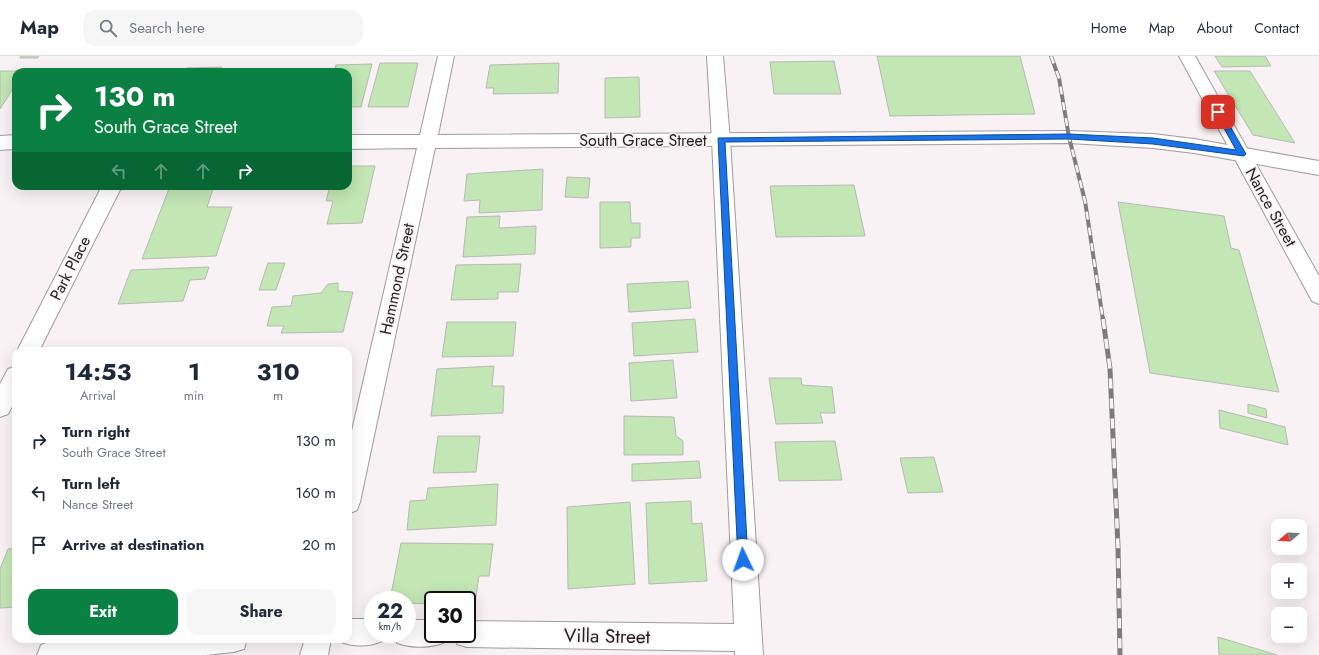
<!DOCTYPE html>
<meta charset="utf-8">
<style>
:root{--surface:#fff;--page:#f6f6f7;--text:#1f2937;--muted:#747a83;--line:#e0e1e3;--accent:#0b8043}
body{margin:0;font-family:Jost,sans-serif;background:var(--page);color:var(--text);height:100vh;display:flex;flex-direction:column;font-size:15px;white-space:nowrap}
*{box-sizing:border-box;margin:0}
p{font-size:13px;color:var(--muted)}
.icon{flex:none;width:22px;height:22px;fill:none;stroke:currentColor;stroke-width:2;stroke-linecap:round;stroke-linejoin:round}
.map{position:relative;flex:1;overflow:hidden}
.details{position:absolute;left:12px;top:291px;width:340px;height:296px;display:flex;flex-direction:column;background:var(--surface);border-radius:12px;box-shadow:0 4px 16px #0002}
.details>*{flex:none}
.hud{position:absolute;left:12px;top:12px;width:340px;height:122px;border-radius:12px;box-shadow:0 4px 16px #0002;background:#0b8043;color:#fff;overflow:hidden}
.needle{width:26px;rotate:251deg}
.buttons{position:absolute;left:1271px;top:463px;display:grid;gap:8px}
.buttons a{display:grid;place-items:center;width:36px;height:36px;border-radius:8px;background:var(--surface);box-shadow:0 4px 16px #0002;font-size:20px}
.speed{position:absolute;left:364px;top:535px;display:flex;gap:8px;font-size:20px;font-weight:700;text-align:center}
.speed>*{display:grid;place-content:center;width:52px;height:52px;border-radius:50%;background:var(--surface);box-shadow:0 4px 16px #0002;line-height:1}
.speed small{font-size:10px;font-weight:400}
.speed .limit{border:2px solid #111;border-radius:6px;background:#fff;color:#111}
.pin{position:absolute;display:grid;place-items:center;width:34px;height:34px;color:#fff;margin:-17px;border-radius:8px;box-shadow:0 2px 6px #0006}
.me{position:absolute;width:44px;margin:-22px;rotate:357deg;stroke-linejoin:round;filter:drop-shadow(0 0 3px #0008)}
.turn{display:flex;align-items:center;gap:14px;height:84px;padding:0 16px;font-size:18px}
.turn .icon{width:52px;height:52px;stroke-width:2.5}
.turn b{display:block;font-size:28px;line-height:34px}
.lanes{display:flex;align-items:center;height:38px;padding:0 16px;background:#0003;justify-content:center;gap:20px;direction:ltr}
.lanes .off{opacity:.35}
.eta{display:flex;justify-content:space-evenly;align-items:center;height:68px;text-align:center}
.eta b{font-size:24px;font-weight:700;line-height:28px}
.primary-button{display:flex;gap:8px;margin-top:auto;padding:8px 16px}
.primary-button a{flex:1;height:46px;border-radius:12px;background:var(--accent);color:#fff;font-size:16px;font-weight:700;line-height:46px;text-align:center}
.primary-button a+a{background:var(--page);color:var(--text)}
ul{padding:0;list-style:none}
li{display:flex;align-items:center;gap:12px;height:52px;padding:0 16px}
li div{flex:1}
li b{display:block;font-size:15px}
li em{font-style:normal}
header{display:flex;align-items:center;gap:24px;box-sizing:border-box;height:56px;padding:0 20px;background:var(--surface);border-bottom:1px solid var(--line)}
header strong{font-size:19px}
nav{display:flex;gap:22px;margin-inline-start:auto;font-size:14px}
.search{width:280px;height:36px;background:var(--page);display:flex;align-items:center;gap:10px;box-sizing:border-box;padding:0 14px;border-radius:12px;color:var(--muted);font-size:15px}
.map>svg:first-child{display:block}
.building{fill:#c2e6b4;stroke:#b8bab7}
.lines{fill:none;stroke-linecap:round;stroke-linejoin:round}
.minor-casing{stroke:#a19b9d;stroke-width:2}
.tertiary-casing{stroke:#a19b9d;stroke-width:2}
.minor{fill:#fff;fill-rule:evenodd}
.tertiary{fill:#fff;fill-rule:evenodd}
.rail-far1-casing{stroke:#7f7b7c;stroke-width:4}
.rail-casing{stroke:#7f7b7c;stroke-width:5}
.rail-far1{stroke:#f8f2f4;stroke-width:2.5;stroke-dasharray:8;stroke-linecap:butt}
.rail{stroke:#f8f2f4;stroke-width:3.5;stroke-dasharray:10;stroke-linecap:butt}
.route{fill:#1a73e8;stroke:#114b97}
.labels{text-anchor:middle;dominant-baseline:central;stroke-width:3.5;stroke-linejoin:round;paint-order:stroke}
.street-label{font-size:16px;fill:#201e1e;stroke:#f8f2f4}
.near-street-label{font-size:19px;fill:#201e1e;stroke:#f8f2f4}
</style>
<header>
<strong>Map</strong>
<div class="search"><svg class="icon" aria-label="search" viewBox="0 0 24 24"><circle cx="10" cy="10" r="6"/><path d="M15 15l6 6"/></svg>Search here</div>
<nav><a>Home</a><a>Map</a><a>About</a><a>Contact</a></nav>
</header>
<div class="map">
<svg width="1319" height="599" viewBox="0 0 1319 599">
<rect width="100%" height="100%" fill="#f8f2f4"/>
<g class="building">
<path d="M21 0H39L38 2H20Z"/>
<path d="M877 0H1020L1035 58 890 60Z"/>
<path d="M1215 0H1265L1271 10 1222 11Z"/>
<path d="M834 5 841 38H774L770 6Z"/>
<path d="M380 7H418L408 51H368Z"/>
<path d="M559 7 558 37 493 38 494 32H486L490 9Z"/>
<path d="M372 8 361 51H348V16H334L336 9Z"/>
<path d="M222 11 220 16H185L187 12Z"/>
<path d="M0 15H24L16 16V28L0 53Z"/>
<path d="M1214 15H1250L1295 87 1253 79Z"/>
<path d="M639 21 640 61 605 62V22Z"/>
<path d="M348 110H375L362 167 327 168 333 145H326L330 130H348Z"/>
<path d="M543 113 542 154 479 157 480 144 464 145 467 118Z"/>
<path d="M567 121 590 122 588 142 565 141Z"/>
<path d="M854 129 865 180 776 181 770 130Z"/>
<path d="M170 130H214L207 151H232L216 200 142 203Z"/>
<path d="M600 146H630L631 167H640V182H631V191L600 192Z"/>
<path d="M1118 146 1224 160 1231 192 1239 194 1279 336 1150 317Z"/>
<path d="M500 160 499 172 536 170 535 198 463 201 467 161Z"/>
<path d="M268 207H285L276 234H259Z"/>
<path d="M521 208 518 236H498V243L451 244 456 209Z"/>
<path d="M209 211 205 223 190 224 183 245 118 248 131 214Z"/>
<path d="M688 225 691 252 629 256 627 228Z"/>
<path d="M338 227V235L353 236 343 276 281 277 284 270H267L272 251 291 250 293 240 321 237 328 228Z"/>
<path d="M695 263 698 296 634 300 632 267Z"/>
<path d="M447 266H516L513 300 442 301Z"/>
<path d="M673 304 677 342 631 345 629 307Z"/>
<path d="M494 310 492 330H504L503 357 431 360 437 313Z"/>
<path d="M769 322H801L802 329 832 331 835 357H820L823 367 776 368Z"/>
<path d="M1248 348 1266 353 1267 362 1248 357Z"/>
<path d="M1219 354 1285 371 1288 389 1220 372Z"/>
<path d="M624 360 674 361 676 380 683 385V399H624Z"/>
<path d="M438 380H480L476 416 433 417Z"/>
<path d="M835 385 842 424 779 425 775 386Z"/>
<path d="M934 401 943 436 908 437 900 402Z"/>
<path d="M699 405 701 422 632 425V408Z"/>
<path d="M498 428 496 469 407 474 410 445 426 444 428 432Z"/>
<path d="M691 445 692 468 702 467 707 525 649 528 646 447Z"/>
<path d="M630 446 635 528 568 533 567 451Z"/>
<path d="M401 487 493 488 489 520H479L475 548H467V544H433V548L407 547V544H390Z"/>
<path d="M16 492V551L0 552V513L8 493Z"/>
<path d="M1218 581 1277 599H1219Z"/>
</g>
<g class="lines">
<defs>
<g id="minor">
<path d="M707 0H723L730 84 763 599H735V595L467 591 457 588 454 578H467V565L734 568 712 84Z"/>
<path d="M1179 0H1195L1319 220V248L1312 245Z"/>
<path d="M102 130H122L39 295H17Z"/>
<path d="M16 310V343L8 358 0 361V328L8 313Z"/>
<path d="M348 563H373V578H386L382 585C369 591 352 591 339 585L337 583H348Z"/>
<path d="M407 564H433V578H446L443 587C428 592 412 592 397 587L394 578H407Z"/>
<path d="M78 583H247L244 593 234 596 206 599H37L41 589 51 585Z"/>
</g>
<g id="tertiary">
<path d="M438 0H454L438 79 1069 75 1153 78 1194 83 1319 105V119L1194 97 1153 92 1069 87 435 92 360 446 357 454 348 458V392L417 92 348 93V79H420Z"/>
<path d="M16 79V93L0 94V80Z"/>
<path d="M305 583H331L328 599H300Z"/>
</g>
</defs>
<use href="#minor" class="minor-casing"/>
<use href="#tertiary" class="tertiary-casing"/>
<use href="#minor" class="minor"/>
<use href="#tertiary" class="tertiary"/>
<defs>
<path id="rail-far1" d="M1051 0 1059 22 1069 81 1085 145 1103 264"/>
<path id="rail" d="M1103 263 1110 313 1118 491 1120 599"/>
</defs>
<use href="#rail-far1" class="rail-far1-casing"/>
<use href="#rail" class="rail-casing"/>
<use href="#rail-far1" class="rail-far1"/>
<use href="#rail" class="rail"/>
</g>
<path class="route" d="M1218 53 1222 56 1246 98 1244 100 1153 88 1069 83 725 86 748 504 747 508 743 510 739 508 738 504 718 82 1069 78 1153 82 1236 94 1215 56Z"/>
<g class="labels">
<g class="street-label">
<text x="643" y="84">South Grace Street</text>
<text transform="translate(1271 151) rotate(61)">Nance Street</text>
<text transform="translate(70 212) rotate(-63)">Park Place</text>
<text transform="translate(397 223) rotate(-78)">Hammond Street</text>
</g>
<g class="near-street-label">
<text transform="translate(607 580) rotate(1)">Villa Street</text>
</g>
</g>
</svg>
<div class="buttons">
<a><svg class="needle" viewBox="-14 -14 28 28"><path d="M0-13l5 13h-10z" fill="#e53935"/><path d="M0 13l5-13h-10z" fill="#747a83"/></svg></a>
<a>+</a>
<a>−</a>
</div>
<div class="speed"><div>22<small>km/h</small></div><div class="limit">30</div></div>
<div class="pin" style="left:1218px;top:56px;background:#d93025"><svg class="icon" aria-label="arrive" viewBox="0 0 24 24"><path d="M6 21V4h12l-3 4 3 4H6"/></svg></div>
<svg class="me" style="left:743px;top:504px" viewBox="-20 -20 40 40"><circle r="19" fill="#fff"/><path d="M0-13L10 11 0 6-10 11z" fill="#1a73e8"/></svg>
<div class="hud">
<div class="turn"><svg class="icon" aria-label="right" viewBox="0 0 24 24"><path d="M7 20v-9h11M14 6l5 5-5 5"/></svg><div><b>130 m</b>South Grace Street</div></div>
<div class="lanes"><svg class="icon off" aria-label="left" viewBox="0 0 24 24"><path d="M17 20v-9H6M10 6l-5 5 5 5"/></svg><svg class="icon off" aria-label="ahead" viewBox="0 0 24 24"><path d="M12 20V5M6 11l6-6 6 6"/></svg><svg class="icon off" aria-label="ahead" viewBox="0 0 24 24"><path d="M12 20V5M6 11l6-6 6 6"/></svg><svg class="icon" aria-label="right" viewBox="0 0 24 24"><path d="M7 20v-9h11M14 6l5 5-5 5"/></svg></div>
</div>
<section class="details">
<div class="eta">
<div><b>14:53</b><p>Arrival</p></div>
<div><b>1</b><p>min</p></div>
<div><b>310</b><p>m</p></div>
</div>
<ul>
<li><svg class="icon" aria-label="right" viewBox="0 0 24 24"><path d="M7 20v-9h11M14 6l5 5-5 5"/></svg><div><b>Turn right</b><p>South Grace Street</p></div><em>130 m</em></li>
<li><svg class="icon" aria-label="left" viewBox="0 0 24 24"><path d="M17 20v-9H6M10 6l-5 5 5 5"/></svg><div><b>Turn left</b><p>Nance Street</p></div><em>160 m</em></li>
<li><svg class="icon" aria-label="arrive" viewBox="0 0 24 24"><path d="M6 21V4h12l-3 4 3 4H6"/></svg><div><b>Arrive at destination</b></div><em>20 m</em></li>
</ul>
<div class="primary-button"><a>Exit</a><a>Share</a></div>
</section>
</div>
